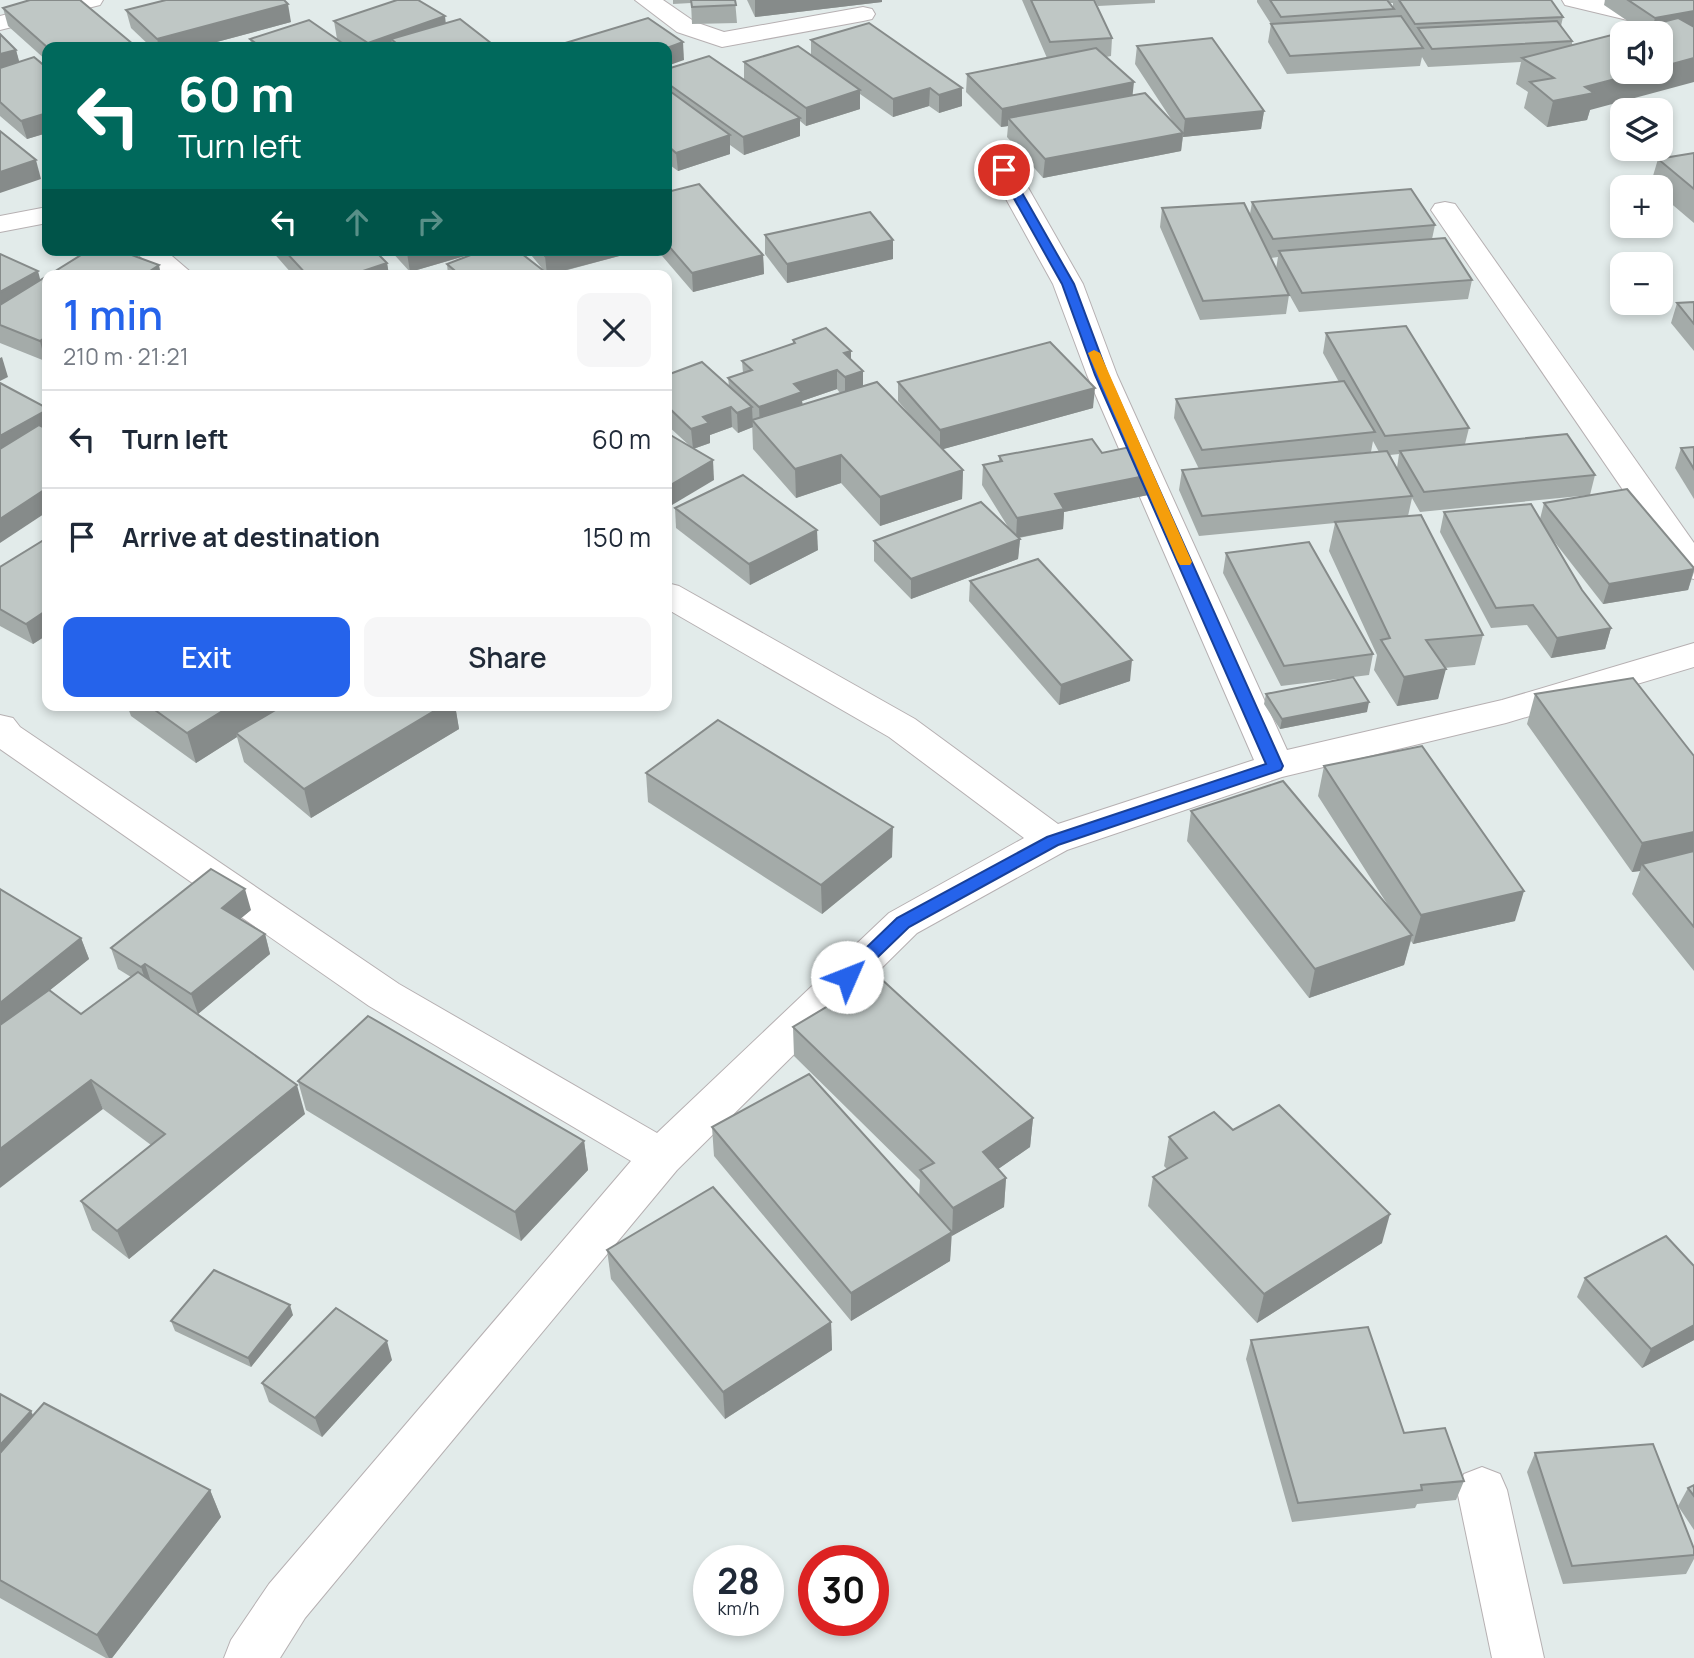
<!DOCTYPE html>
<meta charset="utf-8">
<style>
:root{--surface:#fff;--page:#f6f6f7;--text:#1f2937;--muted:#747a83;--line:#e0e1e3;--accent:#2563eb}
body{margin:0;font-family:Manrope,sans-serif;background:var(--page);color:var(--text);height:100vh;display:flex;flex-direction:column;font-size:26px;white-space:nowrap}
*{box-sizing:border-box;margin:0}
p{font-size:23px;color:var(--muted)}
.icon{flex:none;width:38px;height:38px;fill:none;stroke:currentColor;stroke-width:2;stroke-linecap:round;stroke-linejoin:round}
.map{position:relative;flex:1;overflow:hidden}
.drawer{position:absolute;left:42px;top:270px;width:630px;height:441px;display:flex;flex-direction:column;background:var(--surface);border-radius:14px;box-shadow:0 4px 10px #0003}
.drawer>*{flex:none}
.banner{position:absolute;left:42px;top:42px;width:630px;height:214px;border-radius:14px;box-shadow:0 4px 10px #0003;background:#00695c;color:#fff;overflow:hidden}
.tools{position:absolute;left:1610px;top:21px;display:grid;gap:14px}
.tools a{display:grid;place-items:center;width:63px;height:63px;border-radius:14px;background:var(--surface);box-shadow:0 4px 10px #0003;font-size:35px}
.speed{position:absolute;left:693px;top:1545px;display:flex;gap:14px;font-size:35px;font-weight:700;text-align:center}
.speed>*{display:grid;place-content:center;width:91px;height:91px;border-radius:50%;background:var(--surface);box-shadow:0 4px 10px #0003;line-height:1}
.speed small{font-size:18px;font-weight:400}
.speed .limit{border:10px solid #d22;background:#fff;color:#111}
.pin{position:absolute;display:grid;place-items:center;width:60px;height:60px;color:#fff;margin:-30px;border:4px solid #fff;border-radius:50%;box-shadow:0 2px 7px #0007}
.me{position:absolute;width:77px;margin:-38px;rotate:46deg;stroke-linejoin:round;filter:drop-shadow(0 0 5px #0008)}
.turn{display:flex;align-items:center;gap:24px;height:147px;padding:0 21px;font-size:32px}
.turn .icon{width:91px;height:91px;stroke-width:2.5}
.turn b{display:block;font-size:49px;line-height:60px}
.lanes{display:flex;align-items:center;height:66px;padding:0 21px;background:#0003;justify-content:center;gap:35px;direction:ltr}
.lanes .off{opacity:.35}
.round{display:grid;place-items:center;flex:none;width:74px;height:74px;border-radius:14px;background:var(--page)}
.head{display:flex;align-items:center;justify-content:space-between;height:119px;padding:0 21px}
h1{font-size:42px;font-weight:600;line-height:52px;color:var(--accent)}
.action{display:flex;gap:14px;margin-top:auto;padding:14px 21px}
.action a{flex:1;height:80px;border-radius:14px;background:var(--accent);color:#fff;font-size:28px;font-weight:600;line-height:80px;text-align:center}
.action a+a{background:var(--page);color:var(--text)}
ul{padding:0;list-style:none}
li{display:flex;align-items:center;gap:21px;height:98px;padding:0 21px;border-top:2px solid var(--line)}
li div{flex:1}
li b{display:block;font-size:26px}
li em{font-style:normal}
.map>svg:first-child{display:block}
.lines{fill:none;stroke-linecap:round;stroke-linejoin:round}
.minor-casing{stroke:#b6b0b2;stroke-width:2}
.minor{fill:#fff;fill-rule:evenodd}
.wall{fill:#a4aba9;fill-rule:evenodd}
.shaded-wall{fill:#868b8a}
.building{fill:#bfc7c5;stroke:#868b8a;stroke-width:2}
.route{fill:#2563eb;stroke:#184099;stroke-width:2}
.slow{fill:#f59e0b}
</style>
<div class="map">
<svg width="1694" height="1658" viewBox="0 0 1694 1658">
<rect width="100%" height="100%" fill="#e2ebea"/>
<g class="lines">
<defs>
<g id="minor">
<path d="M62 0H103L100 5 0 30V16Z"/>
<path d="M635 0H663L695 22 724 32 863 7 872 9 875 14 872 19 863 21 722 47 677 32Z"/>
<path d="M1562 0H1604L1694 22V36L1565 5Z"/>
<path d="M1004 162 1014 164 1018 170 1083 284 1117 375 1287 750 1502 700 1694 643V667L1506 723 1282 777 1067 850 917 933 677 1170 305 1618 280 1658H224L231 1640 269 1584 631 1161 369 1006 0 749V715L13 718 20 727 399 984 657 1133 889 913 1024 838 889 737 667 609V583L679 586 915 719 1058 824 1254 760 1087 375 1053 284 990 170 994 164Z"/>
<path d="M1445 202 1455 204 1694 543V579L1682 576 1431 210 1435 204Z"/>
<path d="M47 207V223L0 232V216Z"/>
<path d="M133 250H165L194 275H161Z"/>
<path d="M1482 1467 1500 1474 1507 1490 1544 1658H1492L1457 1490 1464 1474Z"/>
</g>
</defs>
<use href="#minor" class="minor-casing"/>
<use href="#minor" class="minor"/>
</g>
<g class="wall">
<path d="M673 0H735L737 23 692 24 691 3 673 4Z"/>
<path d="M747 0H882V2L755 17Z"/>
<path d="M1022 0H1094L1112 38 1111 56 1106 57 1133 95 1173 122 1135 64 1137 46 1264 111 1261 129 1183 137 1181 151 1043 178 1007 137 1008 126 1001 127 966 92 967 74 1047 58Z"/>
<path d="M1095 0H1155V3L1098 6Z"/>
<path d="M1257 0H1387L1393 7V3H1390L1387 0H1551L1563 17 1561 26 1572 41V45L1638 28 1604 5 1605 0H1694L1590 110 1587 120 1547 127 1524 108 1528 92 1516 84 1521 62 1428 67 1422 57 1420 66 1287 74 1268 42 1271 24 1257 2Z"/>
<path d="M3 8 47 47V61L8 26Z"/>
<path d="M126 10 291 22 198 47H151L131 28Z"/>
<path d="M334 21 446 23 496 47H350L337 39Z"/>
<path d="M869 23 962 106 939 113 929 106 893 117 860 94V109L806 126 800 121V136L744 155 730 145V154L678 171 667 163V69L744 80V62L811 56V40Z"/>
<path d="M0 34 16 50 19 62 47 68V133L27 139 0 116Z"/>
<path d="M250 39 348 47H252Z"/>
<path d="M1694 153V223L1661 195V187H1652L1650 186 1658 159Z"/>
<path d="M667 192 763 255 764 274 693 292 657 250H667Z"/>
<path d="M1252 202 1435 225 1432 239 1472 280 1468 299 1299 312 1285 287 1289 295 1286 314 1200 320 1160 227 1162 208 1250 214ZM1278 257 1276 269 1271 258Z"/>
<path d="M765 235 893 240V259L787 283 765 254Z"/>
<path d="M271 250H374L387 263 389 275H293Z"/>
<path d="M390 250H517L545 272 527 250H638V251L549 275H448L447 264 479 252 410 272Z"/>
<path d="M0 254 40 280 47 276V360L45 361 0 343Z"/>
<path d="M1694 302V351L1671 323 1677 303Z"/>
<path d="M1326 333 1469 428 1465 444 1595 475 1590 495 1420 512 1412 498 1408 516 1373 519 1483 635 1475 665 1444 668 1438 699 1397 706 1374 670 1377 655 1329 551 1335 523 1199 536 1179 490 1182 470 1199 469 1174 418 1176 399 1339 382 1323 353ZM1373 441 1379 452 1297 459 1371 452ZM1399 454 1397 468 1390 455Z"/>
<path d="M793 340 851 359 863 371V386L911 416 898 401V382L1093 408 943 449 963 470 962 499 880 526 841 483 796 498 753 449 752 420 753 427 738 433 732 427 710 435V443L693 449 714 480 691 447 667 425V375L729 386 728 378 743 373 742 361 793 344ZM837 389 840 393 803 405 802 401Z"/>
<path d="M1694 447V499L1675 468 1681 448Z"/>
<path d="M1102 453 1150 475 1148 495 1064 512 1063 529 1019 538 1020 539 1018 559 911 599 874 561V541L1010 530 982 485 983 465 999 461V456Z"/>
<path d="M1544 503 1694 568V572L1688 590 1603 604 1553 540 1582 590 1611 628 1605 649 1551 658 1527 625 1491 628 1440 532 1444 512 1540 519Z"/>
<path d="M675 508 818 550 750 585 676 528Z"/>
<path d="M47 538V635L33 644 0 626V567Z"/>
<path d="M1226 553 1373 654 1369 675 1353 677 1367 712 1280 729 1264 704 1266 694 1346 678 1281 686 1223 573Z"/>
<path d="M970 581 1130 681 1059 705 969 601Z"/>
<path d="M1535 694 1694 756V971L1632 894 1640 871 1632 872 1527 724Z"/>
<path d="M127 705H455L459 729 311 818 244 762 237 737 196 763 131 716Z"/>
<path d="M1324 766 1515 921 1413 944 1411 941 1404 965 1309 998 1187 841 1191 811 1391 910 1318 796Z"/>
<path d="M646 773 892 857 822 914 648 802Z"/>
<path d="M0 889 81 938 89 959 50 990 81 1014 131 977 118 969 111 948 251 910 240 919 265 934 270 954 198 1014 305 1114 129 1259 92 1230 81 1201 151 1145 103 1109Z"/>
<path d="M793 1027 1033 1118 1030 1147 998 1169 1006 1178 1004 1207 951 1236 950 1261 851 1321 714 1156 712 1127 919 1197 920 1180 794 1056Z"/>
<path d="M298 1081 584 1141 588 1170 521 1241 306 1110Z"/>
<path d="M1169 1137 1382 1243 1257 1323 1148 1206 1153 1177 1167 1169 1164 1166Z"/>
<path d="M607 1250 831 1322 832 1350 725 1419 611 1279Z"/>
<path d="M1694 1266V1340L1642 1368 1577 1297 1585 1278Z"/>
<path d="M293 1315 251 1367 175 1331 171 1321Z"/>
<path d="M1251 1340 1404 1433 1464 1481 1456 1500 1417 1504 1415 1508 1292 1522 1246 1359Z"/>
<path d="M392 1360 322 1437 269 1402 262 1383Z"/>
<path d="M0 1394 33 1415 210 1490 221 1517 112 1658H106L0 1598Z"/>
<path d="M1535 1453 1694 1549V1559L1686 1574 1563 1584 1527 1472Z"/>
<path d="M1694 1485V1530L1678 1506 1688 1488Z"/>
</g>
<g class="shaded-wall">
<path d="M755 0H882V2L755 17Z"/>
<path d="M288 4 291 22 198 47H159L157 39Z"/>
<path d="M1694 11V27L1651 33 1655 18Z"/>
<path d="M445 16 447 34 391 39 393 47H368V43Z"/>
<path d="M683 42 684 60 667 66V48Z"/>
<path d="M16 50 21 68 0 74V54Z"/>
<path d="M1694 58V82L1590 110 1587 120 1547 127 1553 101 1585 87 1642 72H1661V67Z"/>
<path d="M1134 82 1132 100 1008 118V126L1001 127 1002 109Z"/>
<path d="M930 88 929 106 893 117V99Z"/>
<path d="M962 88V106L939 113V95Z"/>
<path d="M860 90V109L806 126V108Z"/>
<path d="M1264 111 1261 129 1183 137 1185 119Z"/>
<path d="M47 113V133L27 139 21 121Z"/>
<path d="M800 118V136L744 155 743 137Z"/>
<path d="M1183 133 1181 151 1043 178 1045 159Z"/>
<path d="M730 135V154L678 171 676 153Z"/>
<path d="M36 160 41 179 0 193V172Z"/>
<path d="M893 240V259L787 283V264Z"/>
<path d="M418 250H485L410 272 407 253Z"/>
<path d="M567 250H638V251L547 275 545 256Z"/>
<path d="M763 255 764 274 693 292 692 273Z"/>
<path d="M387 263 389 275H351Z"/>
<path d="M159 265 161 275H144Z"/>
<path d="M38 271 43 290 0 315V292Z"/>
<path d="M47 336V360L45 361 40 341Z"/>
<path d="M851 351V370L844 353Z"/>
<path d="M2 357 8 377 0 381V358Z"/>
<path d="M837 370V389L802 401 803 412 760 427 759 407 794 384Z"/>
<path d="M863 371V391L845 397V377Z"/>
<path d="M1095 388 1093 408 940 450V430Z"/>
<path d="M731 407 732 427 710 435V443L693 449 691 429 703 417Z"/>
<path d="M752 407 753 427 738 433 737 413Z"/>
<path d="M47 410V433L0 460V436Z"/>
<path d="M841 455V483L796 498 795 469Z"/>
<path d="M713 460 714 480 667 508V487Z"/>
<path d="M963 470 962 499 880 526V497Z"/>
<path d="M1150 475 1148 495 1064 512 1063 529 1016 538 1017 518 1055 494Z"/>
<path d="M47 488V512L0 543V519Z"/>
<path d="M817 530 818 550 750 585 749 564Z"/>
<path d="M1020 539 1018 559 911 599V579Z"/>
<path d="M1694 569 1688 590 1603 604 1609 584Z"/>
<path d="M47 610V635L33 644 26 624Z"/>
<path d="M1611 628 1605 649 1551 658 1557 638Z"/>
<path d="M1132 660 1130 681 1059 705 1061 685Z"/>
<path d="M1446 669 1438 699 1397 706 1404 677Z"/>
<path d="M1369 702 1367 712 1280 729 1282 719Z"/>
<path d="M232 705H287L236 733 237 737 196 763 187 733Z"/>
<path d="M444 705H455L459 729 311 818 304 789Z"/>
<path d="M893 827 892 857 822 914 821 885Z"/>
<path d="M1694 832V860L1642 864 1640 871 1632 872 1642 843Z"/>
<path d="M245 889 251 910 228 929 222 908Z"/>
<path d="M1524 891 1515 921 1413 944 1421 915Z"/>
<path d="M265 934 270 954 198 1014 191 994Z"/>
<path d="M1412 935 1404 965 1309 998 1315 969Z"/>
<path d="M81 938 89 959 0 1030V1003Z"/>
<path d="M145 964 152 985 148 988 141 967Z"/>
<path d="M91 1080 103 1109 0 1188V1149Z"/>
<path d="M297 1085 305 1114 129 1259 117 1231Z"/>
<path d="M1033 1118 1030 1147 981 1181 983 1152Z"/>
<path d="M584 1141 588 1170 521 1241 515 1212Z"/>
<path d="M1006 1178 1004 1207 952 1236 953 1208Z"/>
<path d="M1390 1214 1382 1243 1257 1323 1264 1294Z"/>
<path d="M952 1232 950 1261 851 1321V1293Z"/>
<path d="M290 1305 293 1315 251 1367 248 1358Z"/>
<path d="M831 1322 832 1350 725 1419 723 1392Z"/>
<path d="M1694 1325V1340L1642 1368 1651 1349Z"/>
<path d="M387 1341 392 1360 322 1437 315 1418Z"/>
<path d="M31 1411 40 1430 0 1475V1445Z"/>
<path d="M210 1490 221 1517 112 1658H109L97 1635Z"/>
</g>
<g class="building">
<path d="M30 0H80L134 45 126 47H47L3 8Z"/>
<path d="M166 0H284L288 4 157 39 126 10Z"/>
<path d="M397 0H418L445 16 368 43 334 21Z"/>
<path d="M691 0H735L736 5 692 7Z"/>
<path d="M1031 0H1094L1112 38 1050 42Z"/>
<path d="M1270 0H1387L1394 9 1281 17Z"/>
<path d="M1399 0H1551L1563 17 1415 24Z"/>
<path d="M1628 0H1694V11L1655 18Z"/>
<path d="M1401 16 1423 48 1290 56 1271 24Z"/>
<path d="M648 18 683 42 667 48 552 47Z"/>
<path d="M1678 18 1694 27V58L1661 67V33H1622V72H1642L1585 87 1594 93 1553 101 1530 82 1554 78 1522 58Z"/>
<path d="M460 19 496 47H401L391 39Z"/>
<path d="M309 20 348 47H261L250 39Z"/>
<path d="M1557 21 1572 41 1432 49 1418 28Z"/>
<path d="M869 23 962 88 939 95 930 88 893 99 811 40Z"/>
<path d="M0 34 16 50 0 54Z"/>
<path d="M1212 38 1264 111 1185 119 1137 46Z"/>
<path d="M798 46 860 90 806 108 744 62Z"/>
<path d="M1096 48 1134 82 1002 109 967 74Z"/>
<path d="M709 56 800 118 743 137 667 83V69Z"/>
<path d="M34 57 47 68V113L21 121 0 102V68Z"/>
<path d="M667 89 730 135 676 153 667 145Z"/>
<path d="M1145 93 1183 133 1045 159 1008 118Z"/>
<path d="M0 131 36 160 0 172Z"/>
<path d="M1694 153V189L1658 159Z"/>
<path d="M699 184 763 255 692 273 667 244V192Z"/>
<path d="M1411 189 1435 225 1273 239 1252 202Z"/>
<path d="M1244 203 1289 295 1203 301 1162 208Z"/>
<path d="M870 212 893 240 787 264 765 235Z"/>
<path d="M1445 238 1472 280 1302 293 1279 251Z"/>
<path d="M89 250H118L159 265 144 275H49Z"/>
<path d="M284 250H374L387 263 351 275H307Z"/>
<path d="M405 250H418L407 253Z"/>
<path d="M484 250H517L549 275H460L447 264Z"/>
<path d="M541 250H567L545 256Z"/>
<path d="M0 254 38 271 0 292Z"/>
<path d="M47 276V336L40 341 0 325V305Z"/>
<path d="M1694 302V324L1677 303Z"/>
<path d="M1406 326 1469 428 1385 436 1326 333Z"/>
<path d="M826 328 851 351 844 353 863 371 845 377 837 370 794 384 802 392 759 407 728 378 752 370 742 361 795 343 793 340Z"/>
<path d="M1050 342 1095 388 940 430 898 382Z"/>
<path d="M702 362 752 407 737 413 731 407 703 417 709 423 691 429 667 406V375Z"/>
<path d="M1344 381 1375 432 1202 450 1176 399Z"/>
<path d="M877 382 963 470 880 497 841 455 795 469 752 420Z"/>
<path d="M0 383 47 408V410L0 436Z"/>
<path d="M39 425 47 429V488L0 519V449Z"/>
<path d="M667 433 713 460 667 487Z"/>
<path d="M1567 434 1595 475 1424 492 1400 451Z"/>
<path d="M1092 439 1102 453 1130 447 1150 475 1055 494 1064 509 1017 518 983 465 1002 461 999 456Z"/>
<path d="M1694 447V469L1681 448Z"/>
<path d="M1387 451 1412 496 1202 516 1182 470Z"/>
<path d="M743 475 817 530 749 564 675 508Z"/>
<path d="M1627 489 1694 568V569L1609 584 1544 503Z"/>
<path d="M981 502 1020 539 911 579 874 541Z"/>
<path d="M1531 504 1582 590 1611 628 1557 638 1533 605 1496 608 1444 512Z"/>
<path d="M1421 515 1483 635 1426 640 1446 669 1404 677 1381 640 1390 638 1335 522Z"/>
<path d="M47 538V610L26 624 0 609V567Z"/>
<path d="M1309 542 1373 654 1284 666 1226 553Z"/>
<path d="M1038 559 1132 660 1061 685 970 581Z"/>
<path d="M1353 677 1369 702 1282 719 1266 694Z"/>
<path d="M1633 678 1694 756V832L1642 843 1535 694Z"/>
<path d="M148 705H232L187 733Z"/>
<path d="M284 705H444L304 789 236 733Z"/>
<path d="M718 720 893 827 821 885 646 773Z"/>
<path d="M1422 746 1524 891 1421 915 1324 766Z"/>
<path d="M1283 781 1412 935 1315 969 1191 811Z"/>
<path d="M1694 851V927L1642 864Z"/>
<path d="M211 869 245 889 222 908 265 934 191 994 145 964 141 967 111 948Z"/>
<path d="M0 889 81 938 0 1003Z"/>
<path d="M138 972 297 1085 117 1231 81 1201 165 1134 91 1080 0 1149V1025L49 990 81 1014Z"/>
<path d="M878 976 1033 1118 983 1152 1006 1178 953 1208 920 1170 934 1163 793 1027Z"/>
<path d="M368 1016 584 1141 515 1212 298 1081Z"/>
<path d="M809 1074 952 1232 851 1293 712 1127Z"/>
<path d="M1279 1105 1390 1214 1264 1294 1153 1177 1187 1158 1169 1137 1214 1112 1233 1130Z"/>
<path d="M713 1187 831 1322 723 1392 607 1250Z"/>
<path d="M1666 1236 1694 1266V1325L1651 1349 1585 1278Z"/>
<path d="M214 1270 290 1305 248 1358 171 1321Z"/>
<path d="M336 1308 387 1341 315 1418 262 1383Z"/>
<path d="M1368 1327 1404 1433 1445 1428 1464 1481 1421 1485 1422 1490 1298 1503 1251 1340Z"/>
<path d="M0 1394 31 1411 0 1445Z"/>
<path d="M44 1403 210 1490 97 1635 0 1580V1453Z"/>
<path d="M1653 1444 1694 1549V1555L1572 1566 1535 1453Z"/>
<path d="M1694 1485V1496L1688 1488Z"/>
</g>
<path class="route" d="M1004 167 1009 170 1074 284 1108 375 1283 766 1281 770 1058 845 909 927 853 981H841L839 977 841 972 897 918 1047 837 1266 764 1095 375 1062 284 998 170Z"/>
<path class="slow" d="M1094 350 1100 353 1192 562 1190 565H1180L1178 562 1088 353Z"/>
</svg>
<div class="tools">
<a><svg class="icon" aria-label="sound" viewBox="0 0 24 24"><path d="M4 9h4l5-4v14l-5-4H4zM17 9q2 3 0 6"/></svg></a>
<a><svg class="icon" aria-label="layers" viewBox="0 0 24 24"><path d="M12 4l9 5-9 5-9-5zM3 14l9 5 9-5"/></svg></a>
<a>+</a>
<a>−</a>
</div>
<div class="speed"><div>28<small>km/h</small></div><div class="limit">30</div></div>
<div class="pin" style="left:1004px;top:170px;background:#d93025"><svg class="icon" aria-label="arrive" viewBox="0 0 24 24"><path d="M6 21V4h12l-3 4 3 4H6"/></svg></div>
<svg class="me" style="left:847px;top:977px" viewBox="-20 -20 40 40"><circle r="19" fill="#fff"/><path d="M0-13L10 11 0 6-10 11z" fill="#2563eb"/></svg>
<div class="banner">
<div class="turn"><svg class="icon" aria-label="left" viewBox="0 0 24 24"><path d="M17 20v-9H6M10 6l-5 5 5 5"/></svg><div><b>60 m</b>Turn left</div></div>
<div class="lanes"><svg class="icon" aria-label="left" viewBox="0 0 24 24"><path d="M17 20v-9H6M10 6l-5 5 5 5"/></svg><svg class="icon off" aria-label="ahead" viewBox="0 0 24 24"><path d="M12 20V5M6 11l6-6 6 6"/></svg><svg class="icon off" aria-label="right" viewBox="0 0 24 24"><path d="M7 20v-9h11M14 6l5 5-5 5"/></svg></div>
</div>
<section class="drawer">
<div class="head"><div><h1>1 min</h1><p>210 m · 21:21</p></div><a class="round"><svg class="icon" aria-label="close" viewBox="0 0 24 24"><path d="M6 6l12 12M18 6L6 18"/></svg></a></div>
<ul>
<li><svg class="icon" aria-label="left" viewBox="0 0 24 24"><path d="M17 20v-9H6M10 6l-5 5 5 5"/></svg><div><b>Turn left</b></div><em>60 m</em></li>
<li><svg class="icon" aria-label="arrive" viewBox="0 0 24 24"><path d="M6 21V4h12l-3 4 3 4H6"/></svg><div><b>Arrive at destination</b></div><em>150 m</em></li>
</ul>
<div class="action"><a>Exit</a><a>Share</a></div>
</section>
</div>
